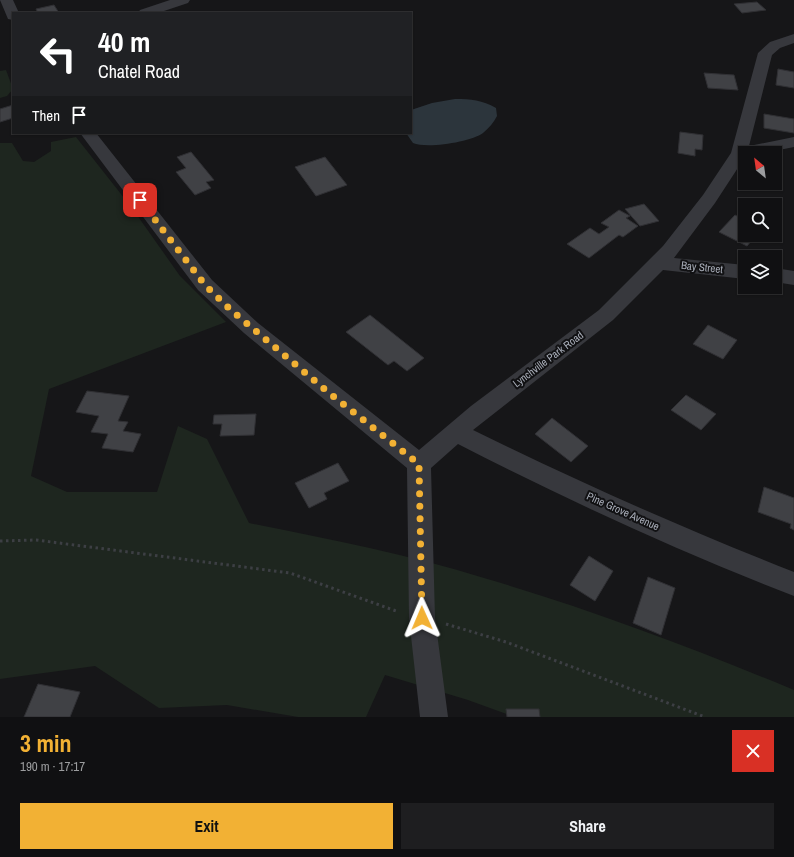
<!DOCTYPE html>
<meta charset="utf-8">
<style>
:root{--surface:#101012;--page:#1e1e20;--text:#f1f3f6;--muted:#9c9d9f;--line:#303032;--accent:#f2b134}
body{margin:0;font-family:"Archivo Narrow",sans-serif;background:var(--page);color:var(--text);height:100vh;display:flex;flex-direction:column;font-size:15px;white-space:nowrap}
*{box-sizing:border-box;margin:0}
p{font-size:13px;color:var(--muted)}
.icon{flex:none;width:22px;height:22px;fill:none;stroke:currentColor;stroke-width:2;stroke-linecap:round;stroke-linejoin:round}
.map{position:relative;height:717px;overflow:hidden}
.sheet{display:flex;flex-direction:column;background:var(--surface);flex:1}
.sheet>*{flex:none}
.top-card{position:absolute;left:12px;top:12px;width:400px;height:122px;border-radius:0px;box-shadow:0 1px 3px #0004,0 0 0 1px var(--line);background:#202124;color:#fff;overflow:hidden}
.needle{width:26px;rotate:331deg}
.tools{position:absolute;left:738px;top:146px;display:grid;gap:8px}
.tools a{display:grid;place-items:center;width:44px;height:44px;border-radius:0px;background:var(--surface);box-shadow:0 1px 3px #0004,0 0 0 1px var(--line);font-size:20px}
.pin{position:absolute;display:grid;place-items:center;width:34px;height:34px;color:#fff;margin:-17px;border-radius:8px;box-shadow:0 2px 6px #0006}
.me{position:absolute;width:44px;margin:-22px;rotate:359deg;stroke-linejoin:round;filter:drop-shadow(0 0 3px #0008)}
.turn{display:flex;align-items:center;gap:14px;height:84px;padding:0 20px;font-size:18px}
.turn .icon{width:52px;height:52px;stroke-width:2.5}
.turn b{display:block;font-size:28px;line-height:34px}
.then{display:flex;align-items:center;height:38px;padding:0 20px;background:#0003;gap:8px;font-size:15px}
.round{display:grid;place-items:center;flex:none;width:42px;height:42px;border-radius:0px;background:var(--page)}
.overview{display:flex;align-items:center;justify-content:space-between;height:68px;padding:0 20px}
h1{font-size:24px;font-weight:700;line-height:30px;color:var(--accent)}
.primary-button{display:flex;gap:8px;margin-top:auto;padding:8px 20px}
.primary-button a{flex:1;height:46px;border-radius:0px;background:var(--accent);color:#111;font-size:16px;font-weight:700;line-height:46px;text-align:center}
.primary-button a+a{background:var(--page);color:var(--text)}
.map>svg:first-child{display:block}
.green{fill:#1e261f}
.water{fill:#2c353c}
.building{fill:#404145;stroke:#303034}
.lines{fill:none;stroke-linecap:round;stroke-linejoin:round}
.path{stroke:#3d3f44;stroke-width:3;stroke-dasharray:2.5 3.5;stroke-linecap:butt}
.minor{fill:#37383d;fill-rule:evenodd}
.route{stroke:#f2b134;stroke-width:7;stroke-dasharray:0 12.6}
.labels{text-anchor:middle;dominant-baseline:central;stroke-width:4;stroke-linejoin:round;paint-order:stroke}
.street-label{font-size:11px;fill:#a8adb8;stroke:#111113}
</style>
<div class="map">
<svg width="794" height="717" viewBox="0 0 794 717">
<rect width="100%" height="100%" fill="#161618"/>
<g class="green">
<path d="M6 70 13 89 7 96 0 98V71Z"/>
<path d="M76 137 132 208 180 276 226 322 49 389 31 476 67 492H157L178 426 207 439 249 523C328 539 407 554 484 578 590 609 693 648 794 690V717H515L468 700 385 675 366 717H298L227 705 159 708 95 666 0 679V143H12L23 161 34 162 51 151V142Z"/>
</g>
<path class="water" d="M455 99C471 99 482 100 496 108L497 116C494 122 489 128 483 133 471 142 427 149 413 143L406 133H411V110L432 103Z"/>
<g class="building">
<path d="M757 2 766 10 742 13 734 4Z"/>
<path d="M54 5 59 13H38L36 9Z"/>
<path d="M778 69 794 72V88L776 85Z"/>
<path d="M704 73 734 75 738 90 708 88Z"/>
<path d="M13 105V118L0 122V109Z"/>
<path d="M764 114 794 119V133L764 128Z"/>
<path d="M680 132 703 135 702 150 695 149V156L678 153Z"/>
<path d="M191 152 214 180 206 182 211 188 195 195 176 172 186 168 177 157Z"/>
<path d="M325 157 347 185 316 196 295 167Z"/>
<path d="M644 204 659 221 640 226 625 209Z"/>
<path d="M619 210 630 216 626 218 638 226 623 237 619 235 589 258 567 244 590 228 599 234 609 227 601 223Z"/>
<path d="M735 215 745 220V235H751L748 238 752 240 747 246 719 232Z"/>
<path d="M370 315 424 358 407 371 394 361 388 365 346 332Z"/>
<path d="M708 325 737 340 723 359 693 344Z"/>
<path d="M87 391 129 396 118 421 128 422 123 431 141 434 133 452 102 448 108 434 91 432 99 416 76 412Z"/>
<path d="M686 395 716 414 701 430 671 410Z"/>
<path d="M256 414 254 435 220 436 222 424H213L214 415Z"/>
<path d="M552 418 588 446 571 462 535 434Z"/>
<path d="M338 463 349 481 324 493 327 499 309 508 295 483Z"/>
<path d="M764 487 794 498V530L790 528 791 524 758 512Z"/>
<path d="M589 556 613 571 595 601 570 585Z"/>
<path d="M648 577 675 588 661 635 633 623Z"/>
<path d="M38 684 80 692 70 717H24Z"/>
<path d="M506 709H539L540 717H507Z"/>
</g>
<g class="lines">
<g class="path">
<path d="M0 541 36 540 290 573 399 612"/>
<path d="M446 624 506 642 705 717"/>
</g>
<g class="minor">
<path d="M0 0H13L19 13H13V20L8 19Z"/>
<path d="M170 0H190L188 3 158 13H138L140 10Z"/>
<path d="M794 34V43L780 48 772 55 749 146 794 137V147L764 153H745V157L715 203 674 258 745 265V279L663 270 613 320 473 430C578 482 685 529 794 572V596C680 552 567 500 458 444L431 468 435 618 448 717H420L409 618 407 468 244 333 198 290 80 133H96L212 280 258 323 419 450 471 406 599 310 663 246 703 195 731 153 758 53 770 42Z"/>
<path d="M775 268 794 271V285L775 282Z"/>
</g>
</g>
<g class="lines">
<path class="route" d="M140 200 205 285 231 310 328 392 419 464 422 618"/>
</g>
<g class="labels">
<g class="street-label">
<text transform="translate(702 267) rotate(6)">Bay Street</text>
<text transform="translate(548 359) rotate(-37)">Lynchville Park Road</text>
<text transform="translate(623 511) rotate(24)">Pine Grove Avenue</text>
</g>
</g>
</svg>
<div class="tools">
<a><svg class="needle" viewBox="-14 -14 28 28"><path d="M0-13l5 13h-10z" fill="#e53935"/><path d="M0 13l5-13h-10z" fill="#9c9d9f"/></svg></a>
<a><svg class="icon" aria-label="search" viewBox="0 0 24 24"><circle cx="10" cy="10" r="6"/><path d="M15 15l6 6"/></svg></a>
<a><svg class="icon" aria-label="layers" viewBox="0 0 24 24"><path d="M12 4l9 5-9 5-9-5zM3 14l9 5 9-5"/></svg></a>
</div>
<div class="pin" style="left:140px;top:200px;background:#d93025"><svg class="icon" aria-label="arrive" viewBox="0 0 24 24"><path d="M6 21V4h12l-3 4 3 4H6"/></svg></div>
<svg class="me" style="left:422px;top:618px" viewBox="-20 -20 40 40"><path d="M0-17L14 15 0 8-14 15z" fill="#f2b134" stroke="#fff" stroke-width="4"/></svg>
<div class="top-card">
<div class="turn"><svg class="icon" aria-label="left" viewBox="0 0 24 24"><path d="M17 20v-9H6M10 6l-5 5 5 5"/></svg><div><b>40 m</b>Chatel Road</div></div>
<div class="then">Then<svg class="icon" aria-label="arrive" viewBox="0 0 24 24"><path d="M6 21V4h12l-3 4 3 4H6"/></svg></div>
</div>
</div>
<section class="sheet">
<div class="overview"><div><h1>3 min</h1><p>190 m · 17:17</p></div><a class="round" style="background:#d93025;color:#fff"><svg class="icon" aria-label="close" viewBox="0 0 24 24"><path d="M6 6l12 12M18 6L6 18"/></svg></a></div>
<div class="primary-button"><a>Exit</a><a>Share</a></div>
</section>
